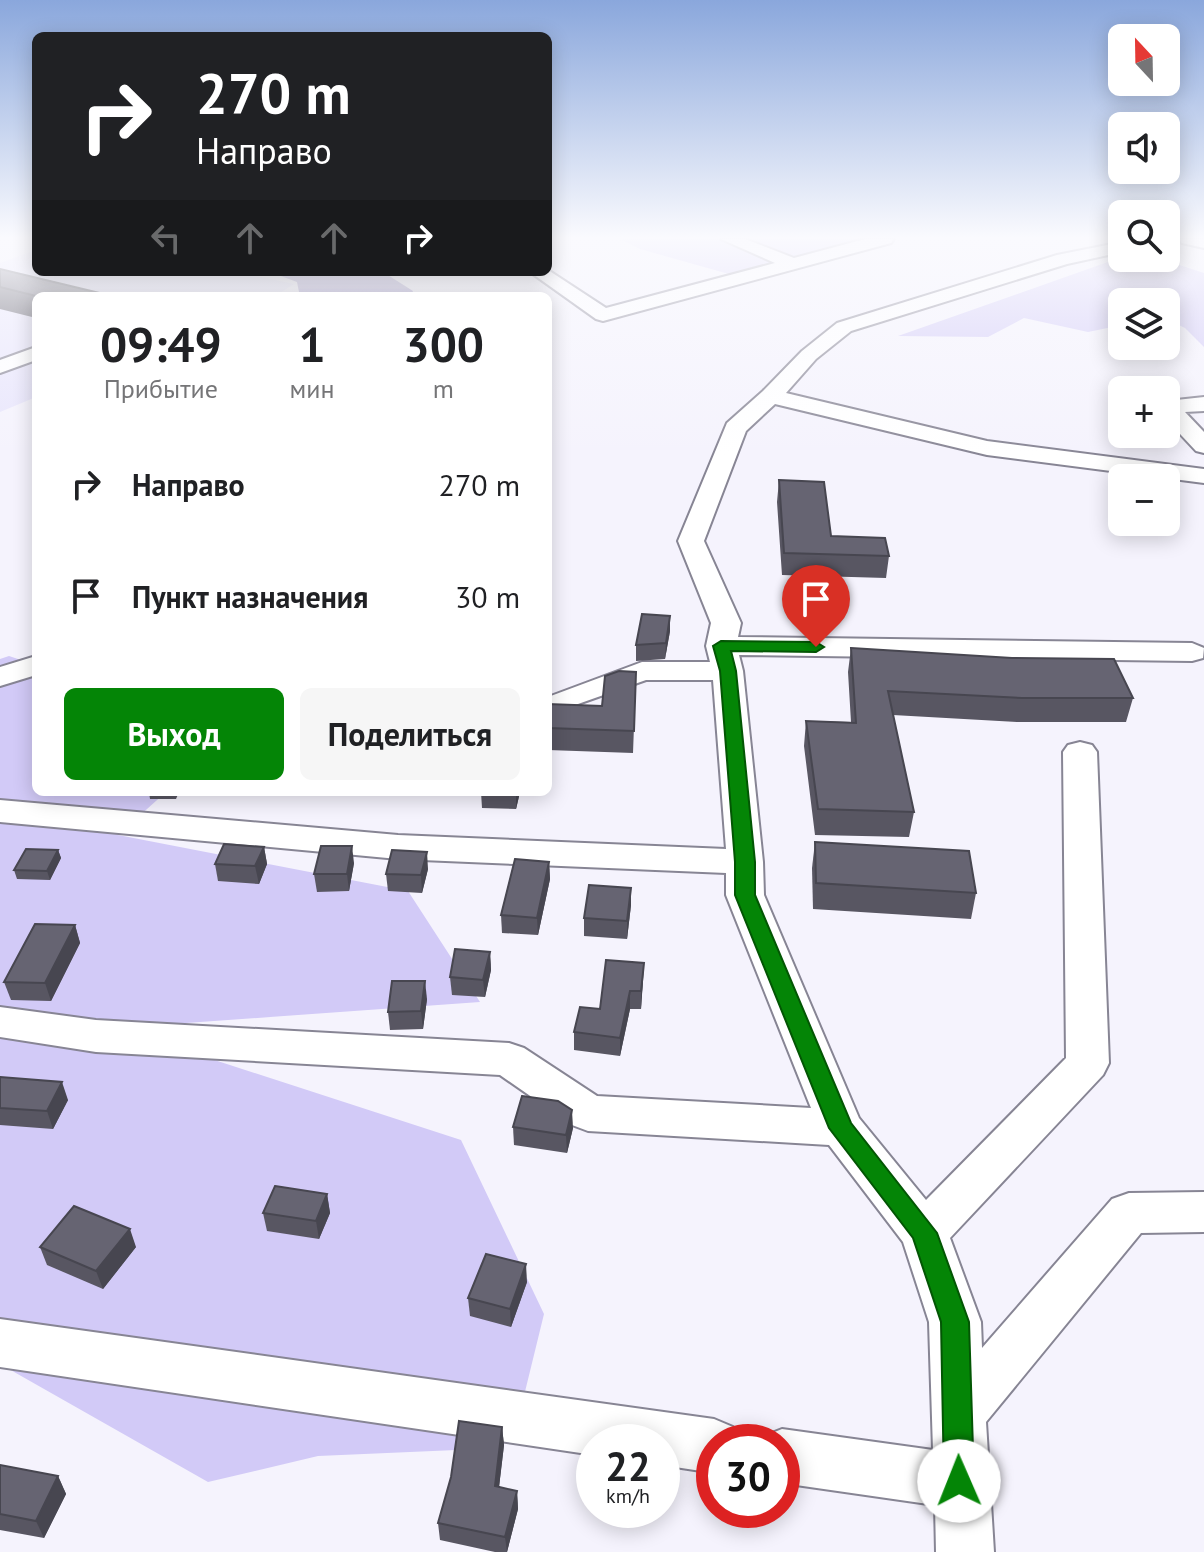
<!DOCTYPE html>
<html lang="ru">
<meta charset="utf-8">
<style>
:root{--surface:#fff;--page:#f6f6f6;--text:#202124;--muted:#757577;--accent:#048506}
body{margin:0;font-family:"PT Sans",sans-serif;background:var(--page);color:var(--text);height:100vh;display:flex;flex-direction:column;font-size:30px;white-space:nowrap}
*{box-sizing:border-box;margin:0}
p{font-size:26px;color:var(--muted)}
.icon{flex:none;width:44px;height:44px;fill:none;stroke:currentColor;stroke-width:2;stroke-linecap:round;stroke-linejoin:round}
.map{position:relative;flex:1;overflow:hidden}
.drawer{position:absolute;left:32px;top:292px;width:520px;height:504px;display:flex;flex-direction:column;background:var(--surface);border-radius:12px;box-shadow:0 4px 20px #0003}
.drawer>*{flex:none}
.hud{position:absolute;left:32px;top:32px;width:520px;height:244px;border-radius:12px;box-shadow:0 4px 20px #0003;background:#202124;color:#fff;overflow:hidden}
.needle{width:52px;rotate:338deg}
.tools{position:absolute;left:1108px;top:24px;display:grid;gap:16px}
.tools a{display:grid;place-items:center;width:72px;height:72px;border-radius:12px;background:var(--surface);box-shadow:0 4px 20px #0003;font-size:40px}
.speed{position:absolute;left:576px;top:1424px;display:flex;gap:16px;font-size:40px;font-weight:700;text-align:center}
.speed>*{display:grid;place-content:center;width:104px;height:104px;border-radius:50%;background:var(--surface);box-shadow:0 4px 20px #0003;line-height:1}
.speed small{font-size:20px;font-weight:400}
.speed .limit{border:12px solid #d22;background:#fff;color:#111}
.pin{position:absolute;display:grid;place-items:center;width:68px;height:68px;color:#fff;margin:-82px -34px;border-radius:50% 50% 50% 0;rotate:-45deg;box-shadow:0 0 8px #0007}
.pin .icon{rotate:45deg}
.me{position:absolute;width:88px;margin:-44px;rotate:359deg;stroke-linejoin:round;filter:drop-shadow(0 0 6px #0008)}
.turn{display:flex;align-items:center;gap:28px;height:168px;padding:0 32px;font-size:36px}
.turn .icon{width:104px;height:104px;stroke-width:2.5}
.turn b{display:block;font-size:56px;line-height:68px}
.lanes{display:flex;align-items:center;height:76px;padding:0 32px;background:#0003;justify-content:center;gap:40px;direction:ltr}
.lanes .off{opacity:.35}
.eta{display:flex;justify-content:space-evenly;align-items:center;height:136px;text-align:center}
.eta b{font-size:48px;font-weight:700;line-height:56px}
.button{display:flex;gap:16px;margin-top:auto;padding:16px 32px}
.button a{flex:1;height:92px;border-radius:12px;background:var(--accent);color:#fff;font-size:32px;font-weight:700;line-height:92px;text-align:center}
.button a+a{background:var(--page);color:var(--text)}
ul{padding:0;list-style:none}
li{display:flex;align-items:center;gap:24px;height:112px;padding:0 32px}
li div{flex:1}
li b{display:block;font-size:30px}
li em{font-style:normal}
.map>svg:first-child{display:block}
.built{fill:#e8e5fc}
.green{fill:#d2caf7}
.water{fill:#9d93cb}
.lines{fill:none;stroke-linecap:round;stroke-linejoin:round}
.minor-casing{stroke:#878594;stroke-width:4}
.minor{fill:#fff;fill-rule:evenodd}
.wall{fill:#585662}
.shaded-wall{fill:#474650}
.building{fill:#666472;stroke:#474650;stroke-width:2}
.route{fill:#048506;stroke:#035604;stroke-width:2}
</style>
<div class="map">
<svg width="1204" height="1552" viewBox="0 0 1204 1552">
<rect width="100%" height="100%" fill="#f5f3fd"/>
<path class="built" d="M36 250V272H238L294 284 275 296H36V397L0 412V263Z"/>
<g class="green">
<path d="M620 239H874L736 276 640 249Z"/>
<path d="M1122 257 1158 258 1204 273V347L1185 328 1166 319V302H1122V325L1088 332 1024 318 988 337 898 336Z"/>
<path d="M9 656 36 665V792H166L118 835 408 891 480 1002 116 1028 461 1140 544 1314 521 1408 479 1449 318 1456 208 1482 0 1364V659Z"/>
</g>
<path class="water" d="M270 272H383L413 291 411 296H294L299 292 297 282Z"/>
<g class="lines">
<defs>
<g id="minor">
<path d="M721 239H745L794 258 865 239H894L891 243 603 321 596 319 530 272 548 270 606 308 775 263Z"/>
<path d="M1179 239H1204V248L1182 243Z"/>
<path d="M1122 242V252L1067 264 851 331 816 359 786 393 987 441 1204 469V483L987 455 775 404 746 431 704 541 741 623 738 637 1192 643 1204 648 1203 658 1192 661 739 655 743 671 763 862 764 895 859 1118 926 1200 1066 1058 1063 752 1068 745 1080 742 1092 745 1097 752 1109 1063 1103 1075 950 1238 981 1322 982 1348 1112 1199 1129 1193 1204 1192V1232L1141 1233 986 1422 994 1552H936L935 1505 782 1483V1442H760L762 1437 782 1429 933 1450 929 1322 903 1242 829 1145 588 1131 572 1125 500 1075 96 1052 0 1037V1007L96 1020 509 1043 524 1048 597 1096 811 1108 726 895V873L398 859 0 822V800L398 835 726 849 713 680H646L561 710 550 708 548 697 642 662H710L706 646 711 623 678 541 727 423 763 391 802 351 837 323 1057 255Z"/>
<path d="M36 347V360L0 373V360Z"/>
<path d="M1204 397V411L1185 412 1204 432V453L1196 451 1166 419 1167 401Z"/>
<path d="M36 656V675L0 686V667Z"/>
<path d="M0 1319 714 1419 733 1427 740 1442H714V1473L662 1465V1442H594V1455L0 1367Z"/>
</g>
</defs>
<use href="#minor" class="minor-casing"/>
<use href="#minor" class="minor"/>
</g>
<g class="wall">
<path d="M0 269 36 296V318L0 309Z"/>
<path d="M779 480 831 536 889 556 886 578 782 575 777 502Z"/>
<path d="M670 631 665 659 636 661V645Z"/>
<path d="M851 648 1133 698 1126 722H1017L893 715 914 812 909 837 815 835 804 746 806 721 851 722 848 672Z"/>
<path d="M636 672 633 753 548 750V704L602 706Z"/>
<path d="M149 792H179L176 799H150Z"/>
<path d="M481 792H520L516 809 482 808Z"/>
<path d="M815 842 976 893 971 919 813 909 812 868Z"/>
<path d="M264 847 267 864 259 884 218 881 215 864Z"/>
<path d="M58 850 61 858 50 880 17 879 14 870Z"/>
<path d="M549 862 550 879 538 935 502 933 501 915Z"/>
<path d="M354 863 349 891 317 892 314 874Z"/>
<path d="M428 869 422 893 388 891 386 874Z"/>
<path d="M631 888V905L627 939 584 936V918Z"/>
<path d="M75 925 80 943 51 1001 11 1000 4 982Z"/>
<path d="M490 952 491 970 485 997 452 995 450 977Z"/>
<path d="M644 963 641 1009H630L620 1056 574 1050V1032L600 1009Z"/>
<path d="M427 999 423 1029 390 1030 388 1012Z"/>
<path d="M0 1077 68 1100 53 1129 0 1125Z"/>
<path d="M513 1127 573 1128 567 1153 514 1145Z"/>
<path d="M327 1194 330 1213 319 1239 267 1231 263 1213Z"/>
<path d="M40 1247H136L103 1289 47 1265Z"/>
<path d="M527 1282 511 1327 470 1316 468 1298Z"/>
<path d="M502 1427 504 1445 499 1487 517 1491 518 1509 507 1552H495L440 1540 438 1523Z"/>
<path d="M0 1465 58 1476 66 1494 44 1538 0 1530Z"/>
</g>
<g class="shaded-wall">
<path d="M670 616V631L665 659 666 643Z"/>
<path d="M516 792H520L516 809Z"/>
<path d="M352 846 354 863 349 891 347 874Z"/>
<path d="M264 847 267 864 259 884 255 866Z"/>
<path d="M58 850 61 858 50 880 47 871Z"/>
<path d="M427 852 428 869 422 893 421 875Z"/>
<path d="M549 862 550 879 538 935 537 918Z"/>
<path d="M631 888V905L627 939V921Z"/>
<path d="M75 925 80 943 51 1001 45 983Z"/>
<path d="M490 952 491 970 485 997 483 980Z"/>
<path d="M644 963 643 981 641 1009V991Z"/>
<path d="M425 981 427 999 423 1029 421 1011Z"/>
<path d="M630 991V1009L620 1056V1038Z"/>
<path d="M62 1082 68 1100 53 1129 47 1111Z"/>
<path d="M572 1110 573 1128 567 1153 566 1135Z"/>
<path d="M327 1194 330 1213 319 1239 316 1221Z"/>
<path d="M130 1229 136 1247 103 1289 96 1271Z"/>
<path d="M526 1264 527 1282 511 1327 510 1309Z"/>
<path d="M502 1427 504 1445 497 1504 495 1486Z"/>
<path d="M58 1476 66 1494 44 1538 36 1521Z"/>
<path d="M517 1491 518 1509 507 1552 505 1537Z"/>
</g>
<g class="building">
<path d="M0 269 112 296H36L0 287Z"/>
<path d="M779 480 824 482 831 536 885 538 889 556 784 553Z"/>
<path d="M642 614 670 616 666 643 636 645Z"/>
<path d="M851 648 1012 658 1114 659 1133 698H1022L888 691 914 812 818 809 806 721 856 723Z"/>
<path d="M619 671 636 672 634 731 548 728V704L602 706 605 676Z"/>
<path d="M815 842 969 851 976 893 816 883Z"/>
<path d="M224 844 264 847 255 866 215 864Z"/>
<path d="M321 846H352L347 874H314Z"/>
<path d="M26 849 58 850 47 871 14 870Z"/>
<path d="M392 850 427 852 421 875 386 874Z"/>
<path d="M515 859 549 862 537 918 501 915Z"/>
<path d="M589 885 631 888 627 921 584 918Z"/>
<path d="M35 924 75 925 45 983 4 982Z"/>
<path d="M455 949 490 952 483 980 450 977Z"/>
<path d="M606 960 644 963 641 991H630L620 1038 574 1032 580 1007 600 1009Z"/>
<path d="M392 981H425L421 1011 388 1012Z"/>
<path d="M0 1077 62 1082 47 1111 0 1108Z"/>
<path d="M522 1096 558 1101 572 1110 566 1135 513 1127Z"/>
<path d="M275 1186 327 1194 316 1221 263 1213Z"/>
<path d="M74 1206 130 1229 96 1271 40 1247Z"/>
<path d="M486 1254 526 1264 510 1309 468 1298Z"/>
<path d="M459 1421 502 1427 495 1486 517 1491 505 1537 438 1523 451 1477Z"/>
<path d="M0 1465 58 1476 36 1521 0 1514Z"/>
</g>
<linearGradient id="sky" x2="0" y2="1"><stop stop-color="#8aa7dc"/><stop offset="0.52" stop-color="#fafafe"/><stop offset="1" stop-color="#fafafe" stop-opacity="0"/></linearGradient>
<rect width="1204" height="456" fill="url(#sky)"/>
<path class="route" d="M721 641 816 642 824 647 816 652 731 651 736 671 755 862V895L851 1123 937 1233 969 1322 974 1481 970 1491 959 1496 949 1491 944 1481 941 1322 913 1238 829 1128 735 895V862L720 671 713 646Z"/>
</svg>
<div class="tools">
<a><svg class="needle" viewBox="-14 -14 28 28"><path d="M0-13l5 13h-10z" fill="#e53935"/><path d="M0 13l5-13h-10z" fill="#757577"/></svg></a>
<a><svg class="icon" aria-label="sound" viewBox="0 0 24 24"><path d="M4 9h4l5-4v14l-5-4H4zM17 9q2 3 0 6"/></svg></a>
<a><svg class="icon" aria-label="search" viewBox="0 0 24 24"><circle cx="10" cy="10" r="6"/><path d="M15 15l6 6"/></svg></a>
<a><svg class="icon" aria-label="layers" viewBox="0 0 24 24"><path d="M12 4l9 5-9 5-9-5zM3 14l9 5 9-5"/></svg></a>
<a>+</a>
<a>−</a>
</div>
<div class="speed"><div>22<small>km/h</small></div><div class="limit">30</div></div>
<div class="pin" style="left:816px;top:647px;background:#d93025"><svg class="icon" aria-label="arrive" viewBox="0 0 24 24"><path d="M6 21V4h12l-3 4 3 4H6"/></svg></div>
<svg class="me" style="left:959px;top:1481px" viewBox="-20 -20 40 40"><circle r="19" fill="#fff"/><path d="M0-13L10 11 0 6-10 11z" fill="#048506"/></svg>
<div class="hud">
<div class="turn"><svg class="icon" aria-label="right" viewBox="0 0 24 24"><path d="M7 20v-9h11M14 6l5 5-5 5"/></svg><div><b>270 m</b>Направо</div></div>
<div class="lanes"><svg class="icon off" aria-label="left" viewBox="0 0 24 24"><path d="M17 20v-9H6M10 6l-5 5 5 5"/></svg><svg class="icon off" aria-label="ahead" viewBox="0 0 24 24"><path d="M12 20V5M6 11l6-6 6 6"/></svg><svg class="icon off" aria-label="ahead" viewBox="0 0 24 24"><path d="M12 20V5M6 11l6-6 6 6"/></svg><svg class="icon" aria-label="right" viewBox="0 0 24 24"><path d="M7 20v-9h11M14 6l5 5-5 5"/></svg></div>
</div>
<section class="drawer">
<div class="eta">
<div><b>09:49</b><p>Прибытие</p></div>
<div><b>1</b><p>мин</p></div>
<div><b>300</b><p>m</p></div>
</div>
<ul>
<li><svg class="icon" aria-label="right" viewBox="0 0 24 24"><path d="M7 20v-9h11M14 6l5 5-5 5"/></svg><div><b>Направо</b></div><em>270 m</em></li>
<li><svg class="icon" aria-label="arrive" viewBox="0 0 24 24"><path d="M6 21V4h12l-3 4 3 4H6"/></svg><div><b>Пункт назначения</b></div><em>30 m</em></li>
</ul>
<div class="button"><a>Выход</a><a>Поделиться</a></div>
</section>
</div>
